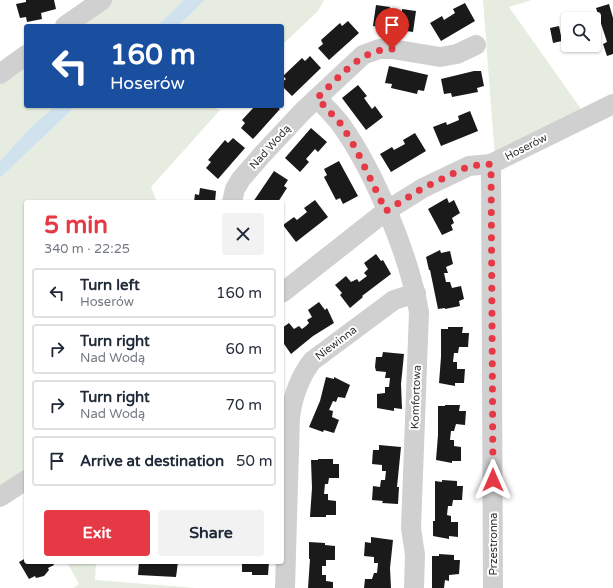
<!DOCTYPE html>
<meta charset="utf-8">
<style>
:root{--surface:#fff;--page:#f2f2f3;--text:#1f2937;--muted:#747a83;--line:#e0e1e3;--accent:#e63946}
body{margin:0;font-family:"Varela Round",sans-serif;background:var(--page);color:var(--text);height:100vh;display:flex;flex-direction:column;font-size:15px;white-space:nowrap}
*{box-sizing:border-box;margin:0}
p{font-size:13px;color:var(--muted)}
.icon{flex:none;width:22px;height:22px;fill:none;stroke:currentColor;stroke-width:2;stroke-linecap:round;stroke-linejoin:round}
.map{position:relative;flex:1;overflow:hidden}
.details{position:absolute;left:24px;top:200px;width:260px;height:364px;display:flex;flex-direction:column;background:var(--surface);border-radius:4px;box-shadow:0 1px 3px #0004}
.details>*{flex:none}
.guide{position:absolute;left:24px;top:24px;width:260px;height:84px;border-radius:4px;box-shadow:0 1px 3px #0004;background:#1a4fa0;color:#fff;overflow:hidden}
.fabs{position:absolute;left:561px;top:12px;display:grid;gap:8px}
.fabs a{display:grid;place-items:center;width:40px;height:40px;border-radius:4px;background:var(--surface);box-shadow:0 1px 3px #0004;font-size:20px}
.pin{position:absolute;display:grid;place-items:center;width:34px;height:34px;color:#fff;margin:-41px -17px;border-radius:50% 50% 50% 0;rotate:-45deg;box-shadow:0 0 4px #0007}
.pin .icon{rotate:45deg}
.me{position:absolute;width:44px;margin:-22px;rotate:0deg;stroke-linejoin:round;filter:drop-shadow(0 0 3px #0008)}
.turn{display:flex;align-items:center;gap:14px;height:84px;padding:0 20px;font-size:18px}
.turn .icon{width:52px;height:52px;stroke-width:2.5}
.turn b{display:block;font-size:28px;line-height:34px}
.round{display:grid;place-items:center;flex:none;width:42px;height:42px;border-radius:4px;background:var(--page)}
.overview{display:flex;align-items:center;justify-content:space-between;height:68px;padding:0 20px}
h1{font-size:24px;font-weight:700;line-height:30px;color:var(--accent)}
.action{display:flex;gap:8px;margin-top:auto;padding:8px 20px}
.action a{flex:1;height:46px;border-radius:4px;background:var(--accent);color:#fff;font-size:16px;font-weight:700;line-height:46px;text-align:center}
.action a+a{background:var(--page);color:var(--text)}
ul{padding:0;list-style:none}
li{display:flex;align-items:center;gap:12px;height:50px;margin:0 8px 6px;padding:0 12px;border:2px solid var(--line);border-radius:4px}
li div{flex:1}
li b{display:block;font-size:15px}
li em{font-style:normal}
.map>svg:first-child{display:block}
.green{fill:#e6ecdf}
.water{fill:#cfe2ee}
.building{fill:#1a1a1a}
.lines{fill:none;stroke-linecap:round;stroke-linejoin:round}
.minor{stroke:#d0d0d0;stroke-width:20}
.route{stroke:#e63946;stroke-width:7;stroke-dasharray:0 12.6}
.labels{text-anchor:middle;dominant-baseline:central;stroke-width:4;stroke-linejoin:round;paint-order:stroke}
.street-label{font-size:11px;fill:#333;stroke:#fff}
</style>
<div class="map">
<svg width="613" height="588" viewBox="0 0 613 588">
<rect width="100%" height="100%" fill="#fff"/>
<g class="green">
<path d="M112 0H184L157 26H77Z"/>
<path d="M205 0H324L318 11 282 45V26H178Z"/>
<path d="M483 0H532L509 7 581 109 495 158Z"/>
<path d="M26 64V106H55L30 128 0 161V84Z"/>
<path d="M76 106H217L215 108 220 110 151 187 157 202H26V473L0 489V178Z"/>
<path d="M67 562H96L95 580 196 588H74L79 584Z"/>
</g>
<g class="water">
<path d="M184 0H205L178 26H157Z"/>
<path d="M55 106H76L0 178V161L30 128Z"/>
</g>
<g class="building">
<path d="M26 0H54L56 9 41 13 42 19 27 22 26 17 20 18 16 4 26 2Z"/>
<path d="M465 3 475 21 441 41 430 23 442 16 444 20 455 13 453 9Z"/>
<path d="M609 4 613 18V54L607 56 603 44 607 42 596 8Z"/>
<path d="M376 5 390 7 389 11 402 13V9L416 11 413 32 373 26Z"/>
<path d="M348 21 359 33 329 60 318 48 323 44 321 40 340 23 342 26Z"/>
<path d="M559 26 562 41 553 43 550 28Z"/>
<path d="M310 56 321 68 292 96 282 86V82L286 79 283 76 302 58 305 61Z"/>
<path d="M389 66 428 75 424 91 418 90 417 94 391 88 392 84 385 83Z"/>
<path d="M474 71H481L484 86 477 88 478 92 452 97 451 93 444 94 441 79Z"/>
<path d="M358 85 367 96 364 98 372 109 375 106 383 117 366 130 342 98Z"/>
<path d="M255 106H276L280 109 253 139 241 128 245 123 242 120Z"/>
<path d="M470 111 478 131 441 146 433 127 446 122 447 125 459 120 458 116Z"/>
<path d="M311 128 327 142 318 152 315 149 306 159 309 162 300 172 285 158Z"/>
<path d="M415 133 426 151 391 172 380 154 392 147 394 150 405 144 403 140Z"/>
<path d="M233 138 245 148 218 179 206 168 211 162 208 160 225 140 228 143Z"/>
<path d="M339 161 358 196 343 204 340 198 336 200 324 177 327 175 324 169Z"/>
<path d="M274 171 288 180 284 186 287 188 278 202H253Z"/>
<path d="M200 188 216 191 215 202H194L195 194 199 195Z"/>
<path d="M447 198 449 203 454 200 460 213 452 218 454 223 451 225 453 230 442 235 428 209Z"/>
<path d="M315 200 328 217 296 242 283 225 294 217 297 220 307 212 304 208Z"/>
<path d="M440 250 441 253 450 251 453 264 446 267 448 273H444L446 282H450L452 288 461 286 464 299 459 301 460 306 445 309V308L438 309 430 270H429L426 257Z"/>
<path d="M376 254 381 261 383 260 391 274 362 296 363 297 350 308 340 295 342 293 335 285 346 276 351 282 357 279 359 282 367 276 364 273 368 269 364 263Z"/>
<path d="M319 302 325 310 327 308 334 323 313 336 291 354 282 341 284 340 282 328 289 323 294 329 299 326 302 329 306 326 309 323 307 320 312 317 308 310Z"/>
<path d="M448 327H463L462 333H469L468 347H459L458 353H454L453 362H457V369H465L464 383H455V386L439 383 441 357V329H448Z"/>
<path d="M383 352 404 354 401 384 402 409 394 408V411L377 408V394L385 393V387H389L390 378H385L386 372 376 371 375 367 376 357H382Z"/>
<path d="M326 377 334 379V377L350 385 345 398 338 397 336 402 333 401 329 410 333 411 332 417 339 420 334 433 324 430 323 432 309 427 320 401Z"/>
<path d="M445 405H460L459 411H466L465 425 456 424 454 431H451L450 440H454V446L461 447V461H452V463L436 460 438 435V406H445Z"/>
<path d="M379 445 401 447 397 487H399L398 504 382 503 383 501 372 500 373 486 380 487 381 480H385L386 471H382V465L372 464 373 450H379Z"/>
<path d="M318 459H333V464H339V478H329L328 484H325L324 494H328V500L336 501V515H326V517H310L312 488 311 460H318Z"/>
<path d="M442 480 457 481V486H463L462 500H453L452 506H448L447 515 451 516V522H458V537L449 536V539L433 536V521H435V481L442 482Z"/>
<path d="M371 537 393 540 390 568 391 588H364L365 579H372L374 573H377L378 563H374V557L364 556 365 542 371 543Z"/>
<path d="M309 542 325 543V545L335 546V560H326V566H322V575H326V581L333 582V588H308L310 559H309Z"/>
<path d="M439 554 454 555V560H460L459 574 449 575V581L445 580 444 588H432V556H439Z"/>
<path d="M26 558V562H53L54 565 48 568 49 570 44 576 36 578 35 576 29 579 19 562Z"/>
<path d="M139 562H178L176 577 138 575Z"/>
<path d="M242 562H269L268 575H252V572H242Z"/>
</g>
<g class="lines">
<g class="minor">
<path d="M65 26 102 0"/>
<path d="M0 74 26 55"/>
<path d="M317 98C325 107 335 116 342 126 375 173 409 255 419 312L411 528 415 555 414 588"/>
<path d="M491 164 493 588"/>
<path d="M232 202 235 189 241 179 261 156 303 111 363 55 379 49H392L440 57 457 54 476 45"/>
<path d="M282 293 386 211 423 188 469 166 491 164 613 104"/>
<path d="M0 497 26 480"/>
<path d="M285 588 290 417C293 395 299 378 312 361L394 300 416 293"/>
</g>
</g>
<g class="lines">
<path class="route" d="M392 49C360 49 339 78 317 98L341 124 356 149 386 211 423 188 469 166 491 164 493 480"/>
</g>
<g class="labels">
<g class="street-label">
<text transform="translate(270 147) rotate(-48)">Nad Wodą</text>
<text transform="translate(526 147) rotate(-27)">Hoserów</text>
<text transform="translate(336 343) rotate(-37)">Niewinna</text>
<text transform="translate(416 397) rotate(-88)">Komfortowa</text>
<text transform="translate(493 544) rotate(-90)">Przestronna</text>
</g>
</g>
</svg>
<div class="fabs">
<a><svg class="icon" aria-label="search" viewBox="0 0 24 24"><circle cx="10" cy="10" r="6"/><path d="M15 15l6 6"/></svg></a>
</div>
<div class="pin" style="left:392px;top:49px;background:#d93025"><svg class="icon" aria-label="arrive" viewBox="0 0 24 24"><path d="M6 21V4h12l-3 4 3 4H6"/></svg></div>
<svg class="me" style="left:493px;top:480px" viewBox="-20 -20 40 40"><path d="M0-17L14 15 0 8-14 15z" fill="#e63946" stroke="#fff" stroke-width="4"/></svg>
<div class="guide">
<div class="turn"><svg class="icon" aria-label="left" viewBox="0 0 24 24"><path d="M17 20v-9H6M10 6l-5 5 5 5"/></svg><div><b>160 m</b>Hoserów</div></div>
</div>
<section class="details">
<div class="overview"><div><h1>5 min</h1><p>340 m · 22:25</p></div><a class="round"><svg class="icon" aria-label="close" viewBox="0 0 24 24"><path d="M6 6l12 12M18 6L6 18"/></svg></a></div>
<ul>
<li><svg class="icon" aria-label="left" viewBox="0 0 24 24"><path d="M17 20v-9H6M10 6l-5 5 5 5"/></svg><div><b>Turn left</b><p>Hoserów</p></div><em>160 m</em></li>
<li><svg class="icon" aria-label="right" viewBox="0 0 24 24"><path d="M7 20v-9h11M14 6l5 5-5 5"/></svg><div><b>Turn right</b><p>Nad Wodą</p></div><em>60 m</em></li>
<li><svg class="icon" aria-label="right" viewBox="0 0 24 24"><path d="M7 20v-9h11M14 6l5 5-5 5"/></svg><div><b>Turn right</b><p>Nad Wodą</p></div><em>70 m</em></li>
<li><svg class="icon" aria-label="arrive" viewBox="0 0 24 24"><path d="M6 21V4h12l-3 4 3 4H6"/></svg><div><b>Arrive at destination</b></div><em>50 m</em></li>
</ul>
<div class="action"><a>Exit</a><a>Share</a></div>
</section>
</div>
